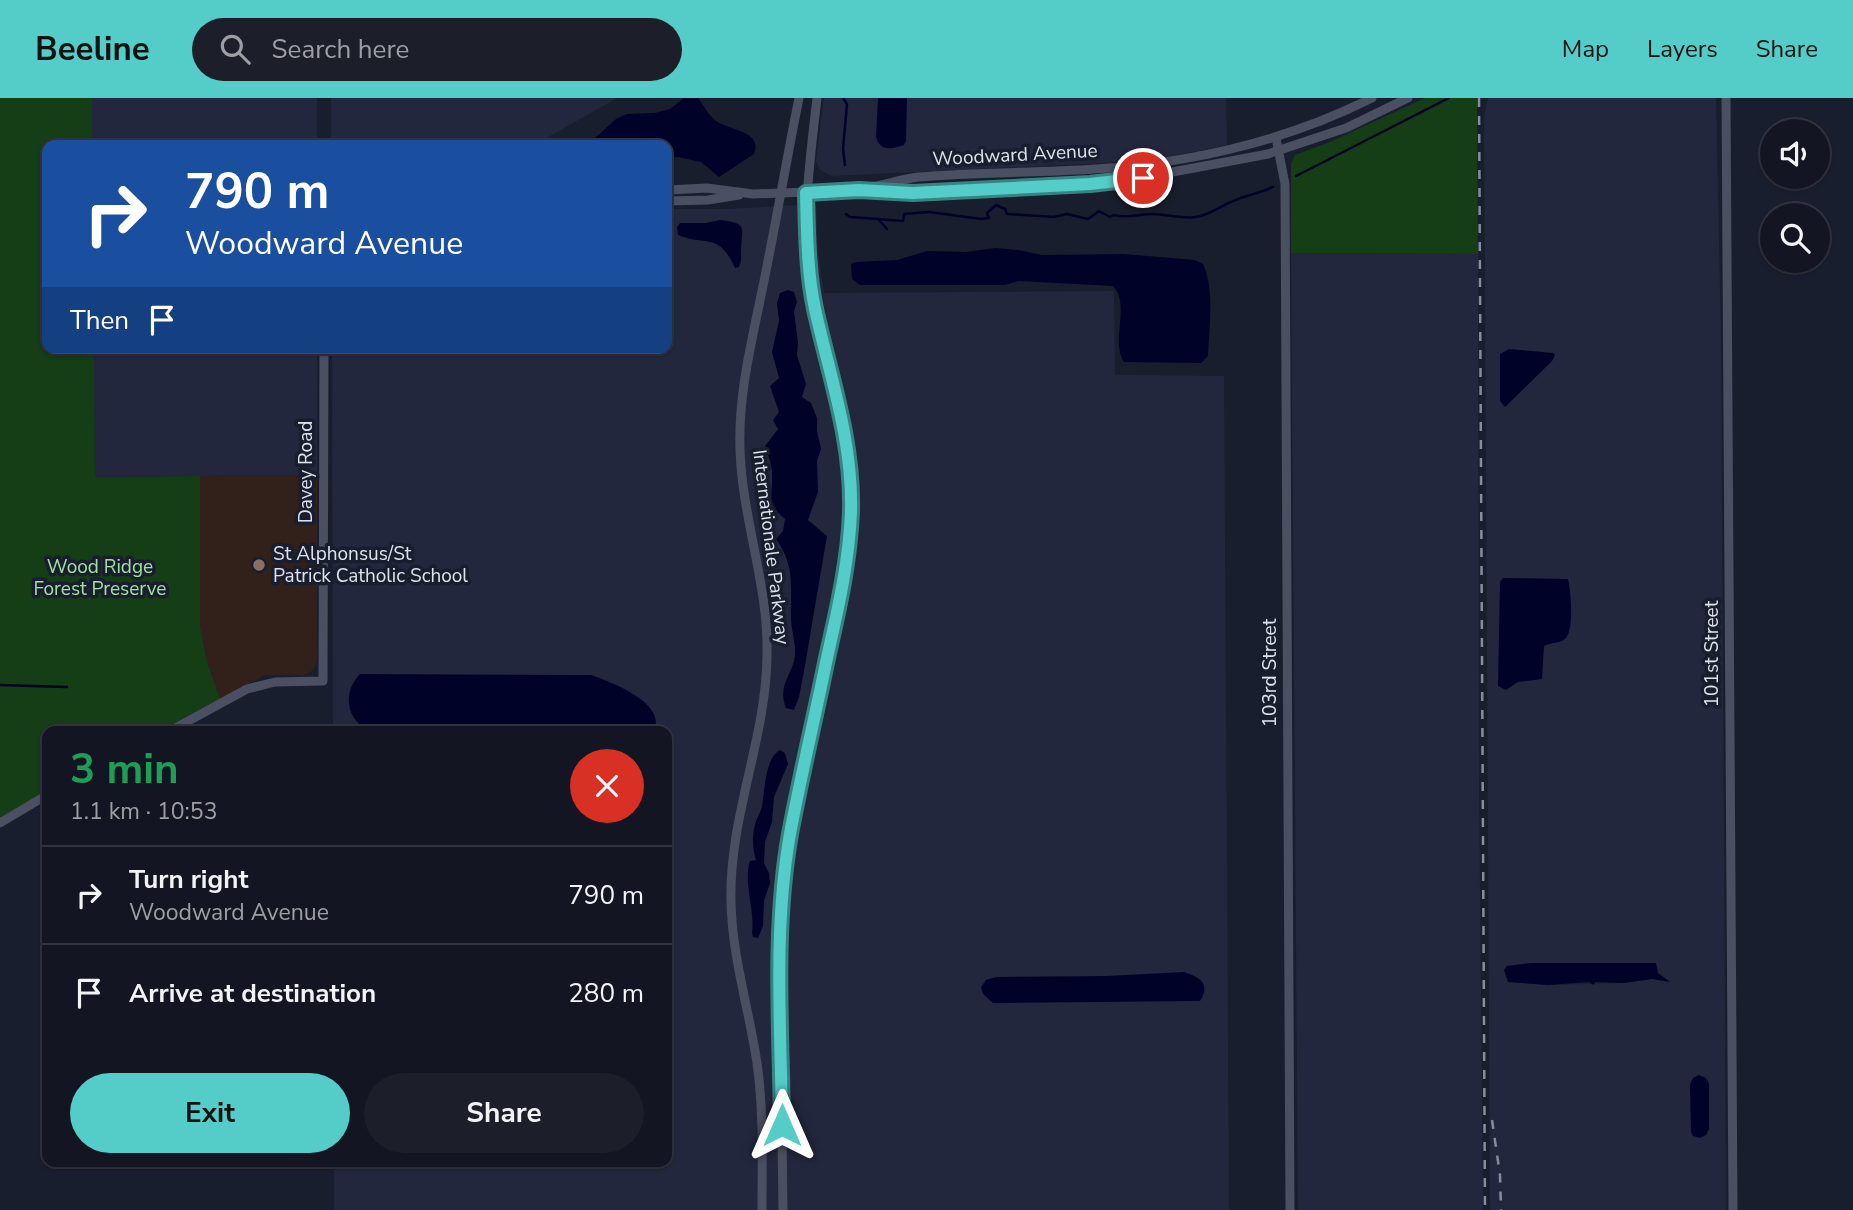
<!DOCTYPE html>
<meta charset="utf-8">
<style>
:root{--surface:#131622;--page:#1c1f2a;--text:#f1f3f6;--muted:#9d9fa5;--line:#323540;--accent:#54cdc8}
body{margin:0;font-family:"Nunito Sans",sans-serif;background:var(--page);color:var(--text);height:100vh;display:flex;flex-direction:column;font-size:26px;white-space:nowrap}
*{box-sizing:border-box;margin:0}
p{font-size:23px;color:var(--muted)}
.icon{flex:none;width:38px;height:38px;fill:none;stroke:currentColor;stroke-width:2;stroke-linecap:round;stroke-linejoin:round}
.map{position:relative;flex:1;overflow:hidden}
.panel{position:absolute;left:42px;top:628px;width:630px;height:441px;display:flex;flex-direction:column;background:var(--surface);border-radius:14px;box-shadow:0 2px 5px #0004,0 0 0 2px var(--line)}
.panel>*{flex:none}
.banner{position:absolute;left:42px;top:42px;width:630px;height:214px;border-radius:14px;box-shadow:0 2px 5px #0004,0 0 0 2px var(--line);background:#1a4fa0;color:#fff;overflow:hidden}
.controls{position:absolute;left:1760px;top:21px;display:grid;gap:14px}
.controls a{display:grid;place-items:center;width:70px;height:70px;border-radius:50%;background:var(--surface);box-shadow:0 2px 5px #0004,0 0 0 2px var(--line);font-size:35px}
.pin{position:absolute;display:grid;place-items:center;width:60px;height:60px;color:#fff;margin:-30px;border:4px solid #fff;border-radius:50%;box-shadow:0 2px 7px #0007}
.me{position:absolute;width:77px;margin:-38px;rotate:0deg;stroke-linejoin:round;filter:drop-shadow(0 0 5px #0008)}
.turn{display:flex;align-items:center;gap:24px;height:147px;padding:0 28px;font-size:32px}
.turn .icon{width:91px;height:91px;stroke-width:2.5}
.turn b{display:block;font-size:49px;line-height:60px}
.then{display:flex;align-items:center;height:66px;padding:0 28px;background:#0003;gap:14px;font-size:26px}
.round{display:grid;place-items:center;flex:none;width:74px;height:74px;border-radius:37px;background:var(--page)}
.headline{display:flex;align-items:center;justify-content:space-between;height:119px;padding:0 28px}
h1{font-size:42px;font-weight:700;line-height:52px;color:#1e9e55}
.primary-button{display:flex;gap:14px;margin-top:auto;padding:14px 28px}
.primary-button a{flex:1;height:80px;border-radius:42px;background:var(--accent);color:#111;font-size:28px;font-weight:700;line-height:80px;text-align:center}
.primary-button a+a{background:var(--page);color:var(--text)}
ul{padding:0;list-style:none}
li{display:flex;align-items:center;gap:21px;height:98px;padding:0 28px;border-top:2px solid var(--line)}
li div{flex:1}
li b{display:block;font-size:26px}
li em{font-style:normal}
header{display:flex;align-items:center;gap:42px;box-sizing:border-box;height:98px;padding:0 35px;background:var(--accent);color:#111}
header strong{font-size:33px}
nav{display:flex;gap:38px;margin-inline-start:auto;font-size:24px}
.search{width:490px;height:63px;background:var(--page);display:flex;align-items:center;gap:18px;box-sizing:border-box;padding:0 24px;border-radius:38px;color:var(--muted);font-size:26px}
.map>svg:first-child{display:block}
.built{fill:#22273d;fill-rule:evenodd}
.education{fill:#32211a}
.green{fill:#153d16}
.water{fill:#000327}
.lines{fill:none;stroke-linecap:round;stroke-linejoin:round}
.stream{stroke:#000327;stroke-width:2.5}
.tertiary{stroke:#4a4f62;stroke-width:9}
.rail{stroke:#898d9b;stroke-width:2.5;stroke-dasharray:9 9;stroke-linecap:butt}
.route-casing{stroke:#378582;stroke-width:18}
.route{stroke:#54cdc8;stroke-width:12}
.education-dot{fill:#8d6e63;stroke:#191e2e;stroke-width:2.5}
.labels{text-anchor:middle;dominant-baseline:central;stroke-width:7;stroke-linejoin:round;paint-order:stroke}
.street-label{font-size:19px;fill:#dfe2ee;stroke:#191e2e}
.poi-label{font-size:19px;fill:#dfe2ee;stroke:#191e2e;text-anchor:start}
.park-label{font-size:19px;fill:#a1e19f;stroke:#191e2e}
</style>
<header>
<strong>Beeline</strong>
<div class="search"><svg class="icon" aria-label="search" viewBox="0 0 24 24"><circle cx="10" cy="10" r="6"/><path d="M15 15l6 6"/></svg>Search here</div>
<nav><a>Map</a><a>Layers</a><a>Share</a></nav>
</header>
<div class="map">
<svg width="1853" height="1112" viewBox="0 0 1853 1112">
<rect width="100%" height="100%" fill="#191e2e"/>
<g class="built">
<rect x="92" y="0" width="225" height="47"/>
<path d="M331 0H617L543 42V47H331Z"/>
<path d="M824 0H1226L1227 47 1168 59 1124 64 832 78 820 72 816 63Z"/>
<path d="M1488 0H1716L1721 240 1726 1112H1490L1484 20ZM1531 865H1656L1658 875 1667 883 1652 881 1623 885 1548 887 1508 884 1513 867Z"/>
<path d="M816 106 818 155 824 195 1114 193 1115 277 1224 278 1229 1112H334V1064H667V634L333 633 332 250H667V111H729Z"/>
<path d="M1291 155 1478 156 1479 683 1483 1112H1298Z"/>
<path d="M94 250H317V377L95 379Z"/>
</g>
<path class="education" d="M317 377V564L312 573 304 577H265L220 601 207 564 200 528V378Z"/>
<g class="green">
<path d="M0 0H92V47H47V250H94L95 379 200 378V528L207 564 220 601 159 633 47 634V693L0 720Z"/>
<path d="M1425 0H1477L1478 156 1291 155V66L1295 57 1330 44Z"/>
</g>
<g class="water">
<path d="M684 0H698C704 7 708 17 716 23 728 32 764 33 754 56L719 79 701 64 678 59 667 60V47H575L594 41 616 21 627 16 655 15 670 11Z"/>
<path d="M878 0H907L906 43 904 47C892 51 880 54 876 39Z"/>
<path d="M720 122C750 125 741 131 741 153 741 160 742 162 739 169L735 170C718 133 707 149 678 137L677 129 680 125H706Z"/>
<path d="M996 150 1019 152 1042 157 1124 156 1195 162 1203 166C1215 192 1209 229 1208 258L1201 265 1124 264C1110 243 1131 207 1113 188L1018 183 1005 187H860L852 181 851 166 856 164 897 162 927 153 965 154Z"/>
<path d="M788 192 794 194 797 204 794 213 798 245 797 257 806 286 802 299 811 305 817 320V333L821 351 817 363 818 394 808 422 827 438 804 573 799 599 794 612 786 610C777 587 792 578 795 558 796 545 791 532 791 520 790 489 796 469 776 441L783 433 785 421C765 405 773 398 772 376 772 367 768 357 765 348L778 331 773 322 779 314 770 288 779 280 772 254 779 223 777 205 780 195Z"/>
<path d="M1509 251 1553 255 1555 257 1552 263 1505 309 1500 303V256Z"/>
<path d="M1503 480 1568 481C1571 494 1574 530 1566 540 1560 546 1551 544 1544 548L1542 581 1518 584 1506 592 1498 588 1500 484Z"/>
<path d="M360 576 591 577C611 584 667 605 654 633H369C346 621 342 595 360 576Z"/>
<path d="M780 652 785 655 788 666 774 699 772 724 765 744 764 765 769 775 770 785 764 803 763 828 758 840 753 839 752 834C755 812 743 783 750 763L756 762C752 751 752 734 756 723 758 718 761 713 762 708 765 691 765 660 780 652Z"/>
<path d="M1531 865H1656L1658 875 1670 884 1652 881 1623 885 1595 884 1594 887 1589 884 1548 887 1508 884 1504 872 1507 868Z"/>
<path d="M1184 874C1200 879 1211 886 1200 903L993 905 983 896 981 889 986 882 996 879 1107 878Z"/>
<path d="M1699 977 1706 980 1709 986V1031L1706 1037 1700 1040 1693 1038 1691 1034 1690 987 1693 980Z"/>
</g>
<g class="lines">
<g class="stream">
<path d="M843 0 847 6 843 51 845 67"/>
<path d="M1296 78 1449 0"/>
<path d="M846 116 850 119 878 121 887 131"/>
<path d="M878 121 903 123 904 116 929 114 981 121 989 120 987 115 996 107 1005 111 1007 116 1054 119 1067 116 1088 121 1099 113 1110 119 1114 117C1128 121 1138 116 1152 116 1166 116 1182 121 1196 119 1210 117 1219 109 1231 104 1245 97 1259 96 1273 89"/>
<path d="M0 587 67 589"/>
</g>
<g class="tertiary">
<path d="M1726 0 1733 1112"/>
<path d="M1276 40 1285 86 1290 1112"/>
<path d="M871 89C887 86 903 81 918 79 977 74 1036 75 1095 71 1191 65 1286 43 1372 0"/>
<path d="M667 92 707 90 753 96 859 92 913 95 1125 83 1268 56 1346 30 1408 0"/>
<path d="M667 103 708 102 739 97"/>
<path d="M168 634 247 591 275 584 323 583 324 250"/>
<path d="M0 725 47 697"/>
<path d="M762 1112C762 1063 764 1014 757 965 749 911 732 859 731 803 729 718 766 642 767 558 769 488 742 421 740 351 738 292 754 235 765 178 777 119 787 59 799 0"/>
<path d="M783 1112C782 1044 781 976 781 909 781 862 779 815 786 768 801 649 846 531 851 413 854 334 822 262 810 186 801 123 810 62 817 0"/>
</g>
<g class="rail">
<path d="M1479 0 1485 1112"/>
<path d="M1492 1022 1500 1077 1501 1112"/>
</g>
</g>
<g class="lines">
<defs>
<path id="route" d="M782 1027C781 931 773 832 790 736 801 677 815 619 827 560 838 511 849 464 851 414 853 343 830 279 815 211 807 173 807 134 806 95L859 92 913 95 1090 86 1143 80"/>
</defs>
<use href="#route" class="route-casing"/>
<use href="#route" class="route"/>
</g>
<circle class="education-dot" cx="259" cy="467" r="7"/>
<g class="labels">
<g class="street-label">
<text transform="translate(1015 57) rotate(-3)">Woodward Avenue</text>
<text transform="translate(306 374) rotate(-90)">Davey Road</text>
<text transform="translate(771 449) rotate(83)">Internationale Parkway</text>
<text transform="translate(1712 556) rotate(-90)">101st Street</text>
<text transform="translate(1270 575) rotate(-90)">103rd Street</text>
</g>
<g class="poi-label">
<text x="273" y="456">St Alphonsus/St<tspan x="273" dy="22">Patrick Catholic School</tspan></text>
</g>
<g class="park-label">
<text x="100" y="469">Wood Ridge<tspan x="100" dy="22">Forest Preserve</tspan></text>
</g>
</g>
</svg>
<div class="controls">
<a><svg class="icon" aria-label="sound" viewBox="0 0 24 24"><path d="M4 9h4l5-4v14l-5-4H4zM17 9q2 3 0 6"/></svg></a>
<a><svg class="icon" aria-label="search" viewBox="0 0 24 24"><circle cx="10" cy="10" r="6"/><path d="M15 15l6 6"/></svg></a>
</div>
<div class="pin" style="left:1143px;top:80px;background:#d93025"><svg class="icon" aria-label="arrive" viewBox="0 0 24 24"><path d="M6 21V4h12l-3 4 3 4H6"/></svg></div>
<svg class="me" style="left:782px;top:1027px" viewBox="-20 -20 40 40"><path d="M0-17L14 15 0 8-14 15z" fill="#54cdc8" stroke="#fff" stroke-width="4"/></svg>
<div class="banner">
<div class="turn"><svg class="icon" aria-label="right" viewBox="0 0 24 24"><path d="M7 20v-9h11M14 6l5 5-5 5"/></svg><div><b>790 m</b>Woodward Avenue</div></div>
<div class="then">Then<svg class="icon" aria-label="arrive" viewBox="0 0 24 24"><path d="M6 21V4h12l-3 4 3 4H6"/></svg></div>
</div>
<section class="panel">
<div class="headline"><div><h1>3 min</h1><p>1.1 km · 10:53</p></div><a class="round" style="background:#d93025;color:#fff"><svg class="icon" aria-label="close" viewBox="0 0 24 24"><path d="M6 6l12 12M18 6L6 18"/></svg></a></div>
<ul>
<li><svg class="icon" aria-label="right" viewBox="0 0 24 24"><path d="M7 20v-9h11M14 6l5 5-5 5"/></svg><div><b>Turn right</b><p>Woodward Avenue</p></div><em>790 m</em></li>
<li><svg class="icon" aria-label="arrive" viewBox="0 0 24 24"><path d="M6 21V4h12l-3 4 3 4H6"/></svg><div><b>Arrive at destination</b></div><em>280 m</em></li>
</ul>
<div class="primary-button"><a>Exit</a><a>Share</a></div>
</section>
</div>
